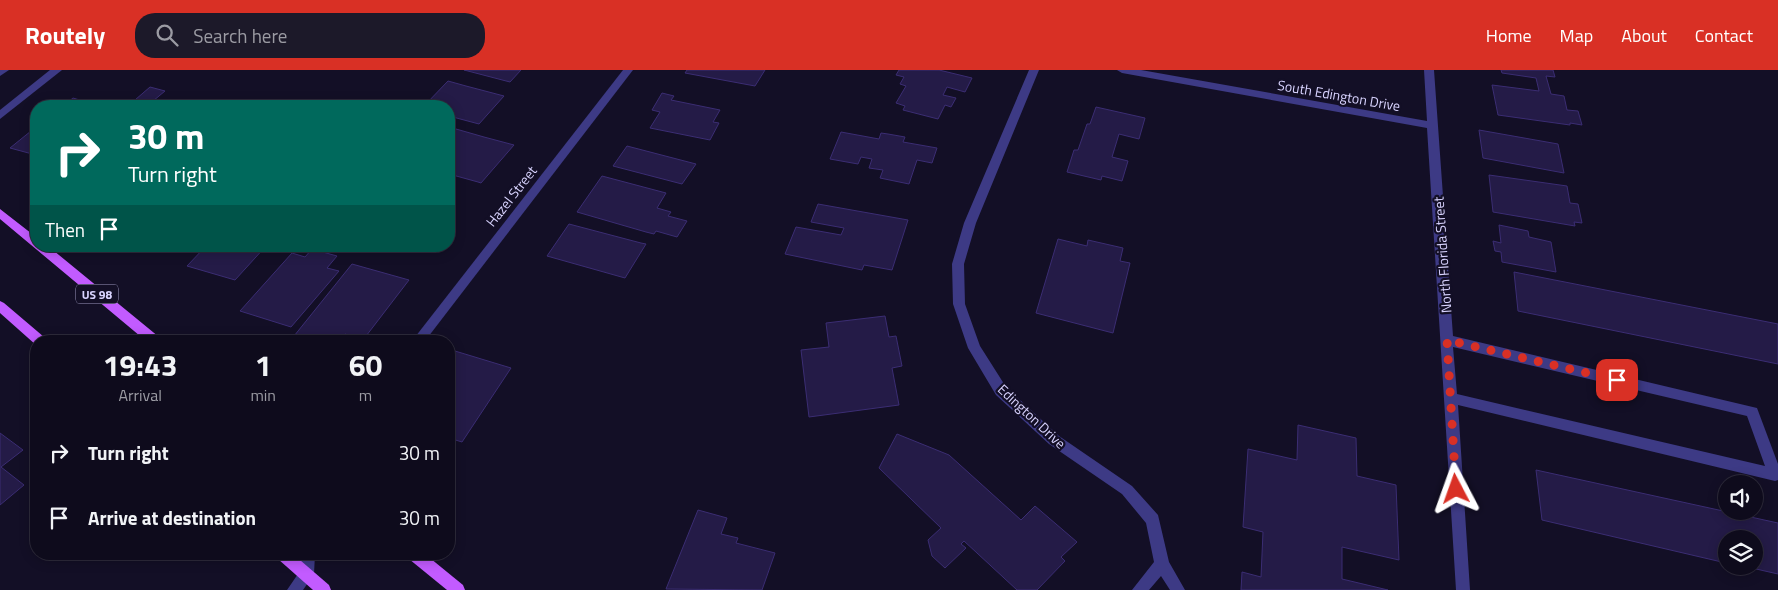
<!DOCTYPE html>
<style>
:root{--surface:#0e0b1c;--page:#1c1929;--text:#f1f3f6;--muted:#9b9ba3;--line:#2e2b3b;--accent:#d93025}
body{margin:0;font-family:"Titillium Web",sans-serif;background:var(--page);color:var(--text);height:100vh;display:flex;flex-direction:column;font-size:19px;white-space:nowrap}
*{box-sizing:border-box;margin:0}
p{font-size:16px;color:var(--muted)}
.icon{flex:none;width:28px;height:28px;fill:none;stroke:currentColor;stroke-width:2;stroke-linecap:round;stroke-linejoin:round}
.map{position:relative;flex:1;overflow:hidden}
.sheet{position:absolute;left:30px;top:265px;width:425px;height:225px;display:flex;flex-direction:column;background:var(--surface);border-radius:20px;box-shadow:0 2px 12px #0003,0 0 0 1px var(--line)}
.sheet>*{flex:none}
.guide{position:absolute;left:30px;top:30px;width:425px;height:152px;border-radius:20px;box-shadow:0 2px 12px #0003,0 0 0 1px var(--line);background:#00695c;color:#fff;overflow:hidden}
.controls{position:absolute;left:1718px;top:405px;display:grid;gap:10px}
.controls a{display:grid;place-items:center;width:45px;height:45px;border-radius:50%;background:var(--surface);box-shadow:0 2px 12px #0003,0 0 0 1px var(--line);font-size:25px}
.pin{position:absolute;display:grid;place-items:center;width:42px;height:42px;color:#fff;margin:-21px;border-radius:10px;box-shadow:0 2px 8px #0006}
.me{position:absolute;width:55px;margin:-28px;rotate:356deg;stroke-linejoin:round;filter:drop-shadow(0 0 4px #0008)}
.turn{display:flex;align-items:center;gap:18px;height:105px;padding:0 15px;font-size:22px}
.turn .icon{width:65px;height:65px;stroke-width:2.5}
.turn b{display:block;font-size:35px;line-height:42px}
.then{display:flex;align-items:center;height:48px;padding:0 15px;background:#0003;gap:10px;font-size:19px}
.eta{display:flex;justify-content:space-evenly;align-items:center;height:85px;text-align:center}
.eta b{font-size:30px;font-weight:700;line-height:35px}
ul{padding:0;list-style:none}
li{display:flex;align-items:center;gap:15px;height:65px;padding:0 15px}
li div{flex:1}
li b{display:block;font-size:19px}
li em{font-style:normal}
header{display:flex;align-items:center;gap:30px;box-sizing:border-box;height:70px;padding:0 25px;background:var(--accent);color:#fff}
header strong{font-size:24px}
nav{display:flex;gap:28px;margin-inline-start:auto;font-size:18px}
.search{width:350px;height:45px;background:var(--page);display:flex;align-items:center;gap:12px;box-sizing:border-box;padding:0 18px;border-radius:20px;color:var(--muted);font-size:19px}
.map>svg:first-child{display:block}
.building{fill:#241b47;stroke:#3b2d73}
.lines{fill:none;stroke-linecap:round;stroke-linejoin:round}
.minor{fill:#3d3a85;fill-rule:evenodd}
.major{fill:#c25bff;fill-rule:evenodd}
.route{stroke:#d93025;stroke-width:9;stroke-dasharray:0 16.2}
.labels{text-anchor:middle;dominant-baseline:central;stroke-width:4.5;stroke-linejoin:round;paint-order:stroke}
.shield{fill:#130f26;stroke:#9e99be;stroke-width:1}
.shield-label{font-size:12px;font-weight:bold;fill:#d9d4ff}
.street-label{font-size:14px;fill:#d9d4ff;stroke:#130f26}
</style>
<header>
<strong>Routely</strong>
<div class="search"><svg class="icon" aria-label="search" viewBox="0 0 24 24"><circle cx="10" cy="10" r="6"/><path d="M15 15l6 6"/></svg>Search here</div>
<nav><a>Home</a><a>Map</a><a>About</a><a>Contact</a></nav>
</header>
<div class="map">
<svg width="1778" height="520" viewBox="0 0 1778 520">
<rect width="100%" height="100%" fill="#130f26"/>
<g class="building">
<path d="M464 0H521L510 12Z"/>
<path d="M687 0H765L755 16 685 3Z"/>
<path d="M899 0H939L972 8 965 22 947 17 943 25 956 28 951 37 945 35 938 49 903 40 905 36 896 33 906 16 900 14 904 7 896 5Z"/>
<path d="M1501 0H1553L1555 7 1546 6 1551 24 1564 26 1567 40 1578 41 1582 55 1570 53V55L1498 45 1492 15 1539 21 1536 8 1502 3Z"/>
<path d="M448 11 466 16 504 26 479 54 449 46V36H424Z"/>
<path d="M150 17 165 21 147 36H128Z"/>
<path d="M662 23 674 26 671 30 720 40 713 52 719 53 710 70 650 58 660 42 652 40Z"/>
<path d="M73 28 93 34 101 36H63Z"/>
<path d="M1096 37 1145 48 1139 69 1119 64 1112 87 1128 91 1122 111 1102 106 1101 110 1067 102 1074 80H1078L1087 54H1090Z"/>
<path d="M36 57V85L10 78 31 61Z"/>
<path d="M449 57 484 67 514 75 481 113 478 112 449 104Z"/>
<path d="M1479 60 1558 74 1564 103 1483 88Z"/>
<path d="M841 62 879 69 881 63 888 64 905 67 903 72 937 78 932 93 917 90 909 114 880 108 883 100 869 98 872 89 861 87 858 94 830 89Z"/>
<path d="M627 76 696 94 682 114 613 96Z"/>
<path d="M1489 105 1567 116 1570 133 1578 134 1582 153 1574 152 1575 156 1493 142Z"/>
<path d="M602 106 666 123 657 138 671 142 668 146 687 151 677 167 656 161 654 164 646 162 577 142Z"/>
<path d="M818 134 908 150 892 200 864 195 862 200 785 184 796 157 841 165 844 158 811 152Z"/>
<path d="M569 154 641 173 646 174 625 208 547 186Z"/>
<path d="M1499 155 1528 161 1529 167 1551 172 1556 202 1502 192 1501 182 1495 181 1493 171 1501 173Z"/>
<path d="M1058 169 1087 176 1088 170 1123 178 1120 191 1130 193 1113 263 1036 243Z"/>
<path d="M206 176H266L235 210 187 196Z"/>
<path d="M312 179 337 186 327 198 339 201 291 257 240 241 292 183 305 187Z"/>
<path d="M352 194 409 210 363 270 345 264 340 271H290Z"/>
<path d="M1514 202 1778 254V294L1518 241Z"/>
<path d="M885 246 889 267 896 266 902 296 892 298 899 335 809 347 801 280 829 277 826 253Z"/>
<path d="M455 281 511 298 462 372 449 368V290Z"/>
<path d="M1298 355 1356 368 1357 406 1396 415 1399 490 1342 477V509L1388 520H1241L1242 502 1261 507 1263 462 1243 457 1248 379 1297 390Z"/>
<path d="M0 363 23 380 1 397 24 415 0 435Z"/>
<path d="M897 364 949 385 1021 450 1035 436 1077 472 1061 487 1065 491 1037 520H1017L964 471 961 474 966 478 945 498 932 486 928 470 941 458 879 398Z"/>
<path d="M1536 400 1778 453V504L1743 496H1754V469H1726V493L1542 450Z"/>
<path d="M698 440 727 448 721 464 738 468 736 473 775 483 762 520 666 519Z"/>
</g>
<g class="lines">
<g class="minor">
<path d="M0 0H9L0 6Z"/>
<path d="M50 0H62L0 49V40Z"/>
<path d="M623 0H633L425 271H412Z"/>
<path d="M1029 0H1039L976 153 964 194 965 234 980 276 1006 317 1059 366 1132 416 1158 445 1169 492 1185 520H1170L1161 506 1149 520H1132L1154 492 1146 453 1122 424 1049 374 996 325 968 278 953 234 952 194 964 153Z"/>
<path d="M1117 0H1141L1427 51 1424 0H1434L1453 266 1757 338 1778 394V410L1775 411 1458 335 1470 520H1456L1427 58 1122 3ZM1453 277 1747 346 1765 396 1457 324Z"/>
<path d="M301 484H315L314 504 303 520H287L300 501Z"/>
</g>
<g class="major">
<path d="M0 139 36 167V176H48L159 267 161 271H146L0 149Z"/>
<path d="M0 231 4 233 44 267 46 271H36V275L0 243Z"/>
<path d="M276 484H293L329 515 331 520H313L278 489Z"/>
<path d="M407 484H425L463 515 465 520H447L409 489Z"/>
</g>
</g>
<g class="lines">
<path class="route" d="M1456 419 1447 270 1617 310"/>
</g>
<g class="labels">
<rect class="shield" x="76" y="214.5" width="42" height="19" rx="4"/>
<g class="shield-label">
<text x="97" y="224">US 98</text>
</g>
<g class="street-label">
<text transform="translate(1339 25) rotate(10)">South Edington Drive</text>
<text transform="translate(511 126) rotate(-52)">Hazel Street</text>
<text transform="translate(1442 185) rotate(-94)">North Florida Street</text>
<text transform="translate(1032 346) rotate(43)">Edington Drive</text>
</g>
</g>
</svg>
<div class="controls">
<a><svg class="icon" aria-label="sound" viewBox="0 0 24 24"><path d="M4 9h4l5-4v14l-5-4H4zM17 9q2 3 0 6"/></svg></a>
<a><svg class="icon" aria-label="layers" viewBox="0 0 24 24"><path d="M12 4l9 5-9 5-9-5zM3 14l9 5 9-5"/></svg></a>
</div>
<div class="pin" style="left:1617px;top:310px;background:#d93025"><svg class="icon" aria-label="arrive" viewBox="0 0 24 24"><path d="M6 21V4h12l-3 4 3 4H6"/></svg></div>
<svg class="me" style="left:1456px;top:419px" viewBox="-20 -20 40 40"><path d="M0-17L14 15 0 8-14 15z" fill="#d93025" stroke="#fff" stroke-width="4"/></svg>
<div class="guide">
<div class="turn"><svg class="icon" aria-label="right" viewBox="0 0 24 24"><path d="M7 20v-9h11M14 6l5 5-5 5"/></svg><div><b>30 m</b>Turn right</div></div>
<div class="then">Then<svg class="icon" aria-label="arrive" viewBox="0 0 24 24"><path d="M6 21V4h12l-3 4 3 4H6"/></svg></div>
</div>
<section class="sheet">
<div class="eta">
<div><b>19:43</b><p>Arrival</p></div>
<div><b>1</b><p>min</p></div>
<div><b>60</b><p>m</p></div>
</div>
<ul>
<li><svg class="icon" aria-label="right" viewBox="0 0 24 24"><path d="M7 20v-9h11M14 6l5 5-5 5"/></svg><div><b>Turn right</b></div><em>30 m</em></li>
<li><svg class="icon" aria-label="arrive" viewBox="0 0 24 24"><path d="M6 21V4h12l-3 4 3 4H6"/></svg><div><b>Arrive at destination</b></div><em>30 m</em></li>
</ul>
</section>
</div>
